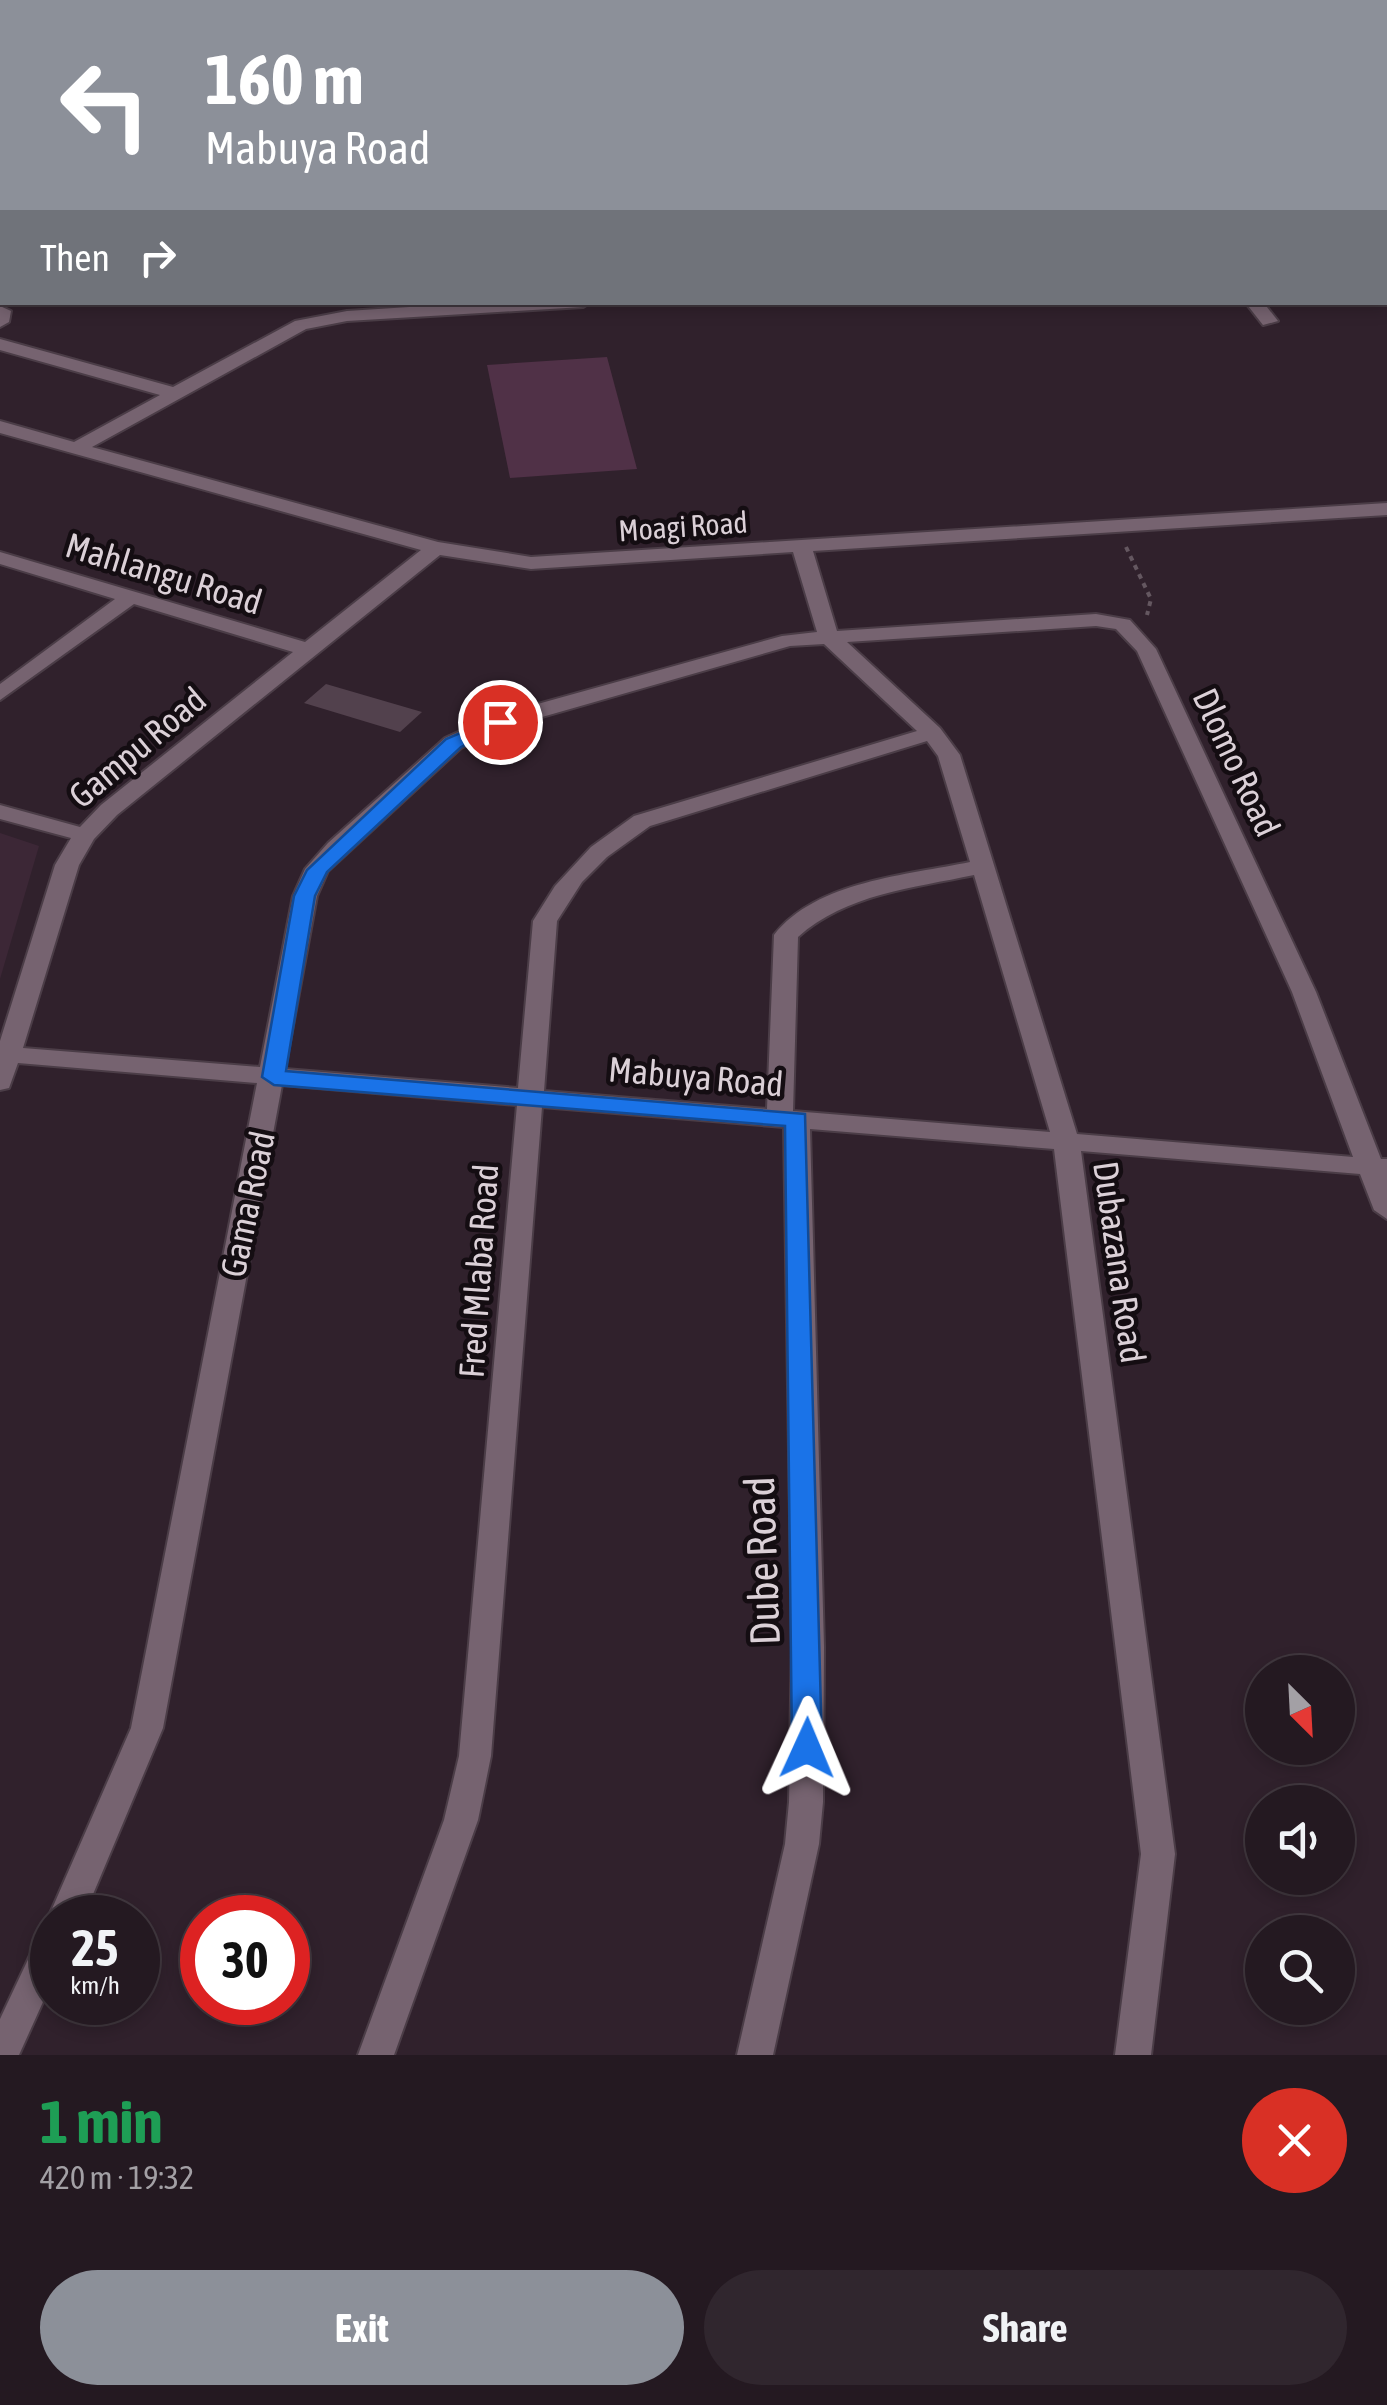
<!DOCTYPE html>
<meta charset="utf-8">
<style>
:root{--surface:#241921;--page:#30262e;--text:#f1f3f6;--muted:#a3a0a5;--line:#41383f;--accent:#8c9099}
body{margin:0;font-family:"Asap Condensed",sans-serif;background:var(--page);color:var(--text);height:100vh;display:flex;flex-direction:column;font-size:38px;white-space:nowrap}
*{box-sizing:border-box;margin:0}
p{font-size:32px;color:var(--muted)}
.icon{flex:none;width:55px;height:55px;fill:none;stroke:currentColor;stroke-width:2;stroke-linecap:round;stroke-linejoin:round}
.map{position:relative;height:2055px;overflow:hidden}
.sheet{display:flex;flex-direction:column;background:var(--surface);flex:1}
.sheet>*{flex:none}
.banner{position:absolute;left:0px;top:0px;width:1388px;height:305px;box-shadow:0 5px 15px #0003,0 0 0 2px var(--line);background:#8c9099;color:#fff;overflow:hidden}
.needle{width:65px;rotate:156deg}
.controls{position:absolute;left:1245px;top:1655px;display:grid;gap:20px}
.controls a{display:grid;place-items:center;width:110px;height:110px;border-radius:50%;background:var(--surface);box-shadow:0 5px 15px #0003,0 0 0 2px var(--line);font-size:50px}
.speed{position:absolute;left:30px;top:1895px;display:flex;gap:20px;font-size:50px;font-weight:700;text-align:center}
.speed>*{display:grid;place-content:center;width:130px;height:130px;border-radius:50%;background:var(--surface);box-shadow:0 5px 15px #0003,0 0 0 2px var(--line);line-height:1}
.speed small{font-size:25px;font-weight:400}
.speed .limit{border:15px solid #d22;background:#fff;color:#111}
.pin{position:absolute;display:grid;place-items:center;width:85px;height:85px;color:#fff;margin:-42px;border:5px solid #fff;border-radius:50%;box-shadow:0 2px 10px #0007}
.me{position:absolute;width:110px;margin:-55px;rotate:1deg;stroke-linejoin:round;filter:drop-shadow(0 0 8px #0008)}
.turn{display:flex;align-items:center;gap:35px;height:210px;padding:0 40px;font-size:45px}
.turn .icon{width:130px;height:130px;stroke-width:2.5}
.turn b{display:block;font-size:70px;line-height:85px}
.then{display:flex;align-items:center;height:95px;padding:0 40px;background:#0003;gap:20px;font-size:38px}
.round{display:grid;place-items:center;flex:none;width:105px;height:105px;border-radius:52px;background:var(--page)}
.head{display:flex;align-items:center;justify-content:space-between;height:170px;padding:0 40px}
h1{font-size:60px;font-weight:700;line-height:75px;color:#1e9e55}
.button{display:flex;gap:20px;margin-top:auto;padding:20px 40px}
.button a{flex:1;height:115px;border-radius:60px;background:var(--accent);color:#fff;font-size:40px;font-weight:700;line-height:115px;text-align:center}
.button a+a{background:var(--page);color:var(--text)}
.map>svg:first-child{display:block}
.built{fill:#3c2736}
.green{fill:#503147}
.building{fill:#52414d}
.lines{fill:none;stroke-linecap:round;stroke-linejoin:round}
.minor-casing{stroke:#4b3d47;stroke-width:4}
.path{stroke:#645760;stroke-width:4;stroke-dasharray:5 5;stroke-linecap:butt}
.minor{fill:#766370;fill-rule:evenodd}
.route{fill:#1a73e8;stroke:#114b97;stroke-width:2.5}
.labels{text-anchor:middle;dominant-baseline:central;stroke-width:9;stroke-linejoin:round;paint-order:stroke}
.far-street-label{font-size:30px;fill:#dbd0d7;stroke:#140d12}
.street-label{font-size:35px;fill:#dbd0d7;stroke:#140d12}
.near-street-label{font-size:42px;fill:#dbd0d7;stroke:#140d12}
</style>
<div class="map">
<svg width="1387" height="2055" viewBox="0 0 1387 2055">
<rect width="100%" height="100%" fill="#30212c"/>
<path class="built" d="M0 833 39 846 0 979Z"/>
<path class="green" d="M607 357 637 469 510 478 487 365Z"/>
<path class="building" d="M326 684 422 712 400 732 304 703Z"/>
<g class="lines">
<defs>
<g id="minor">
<rect x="18" y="0" width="14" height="2"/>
<rect x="184" y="0" width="14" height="2"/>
<path d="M1229 0H1244L1245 2H1231Z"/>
<path d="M2 108V118L0 119V109Z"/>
<path d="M1385 181 1387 182V193L1385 192Z"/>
<path d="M487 302H591L583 307 347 321 306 329 92 447 438 542 531 557 1387 503V515L813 551 837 631 1096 614 1130 620 1156 649 1316 992 1381 1159H1387V1219L1374 1210 1360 1174 1081 1151 1175 1854 1151 2055H1115L1141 1854 1054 1149 810 1129 824 1647 823 1802 819 1844 773 2055H737L785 1844 789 1802 792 1647 784 1127 542 1107 491 1756 478 1820 394 2055H358L444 1820 459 1756 517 1105 282 1085 163 1728 83 1918H52V1928L48 1918 131 1728 257 1083 18 1063 9 1088 0 1090V1041L55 865 71 838 0 819V805L80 827 101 805 293 652 134 604 0 700V684L115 599 0 564V552L305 642 421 550 0 433V421L74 442 160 395 0 350V339L173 387 295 321 347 311ZM793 552 817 632 782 636 491 717 445 738 328 843 305 869 293 896 260 1067 23 1048 79 865 94 839 117 815 440 555 531 569ZM1096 626 1116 629 1137 651 1292 992 1353 1157 1077 1134 960 755 940 728 847 642ZM824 644 917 731 634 816 591 847 555 886 533 921 518 1088 285 1069 317 896 328 871 461 748 507 727 790 646ZM927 741 938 756 970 862C908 875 816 881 774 935L767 1109 544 1091 557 921 582 882 607 857 650 826ZM974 875 1050 1132 793 1111 798 937C846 894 913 888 974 875Z"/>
<path d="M1245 302H1263L1278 321 1263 325Z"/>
<path d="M0 306 11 311 9 322 0 327Z"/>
<path d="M52 1930V1982L19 2055H0V2019L40 1934Z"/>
</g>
</defs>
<use href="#minor" class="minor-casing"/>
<path class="path" d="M1126 547 1151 599 1147 615"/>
<use href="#minor" class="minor"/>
</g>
<path class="route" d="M500 716 509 722 506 726 461 747 327 872 315 896 286 1071 805 1114 822 1748 818 1756 807 1760 796 1756 792 1748 785 1126 274 1085 262 1077 294 896 307 870 446 739Z"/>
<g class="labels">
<g class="far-street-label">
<text transform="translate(683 526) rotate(-4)">Moagi Road</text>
</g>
<g class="street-label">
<text transform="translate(164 573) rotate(17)">Mahlangu Road</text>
<text transform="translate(137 747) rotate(-40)">Gampu Road</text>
<text transform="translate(1237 762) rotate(65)">Dlomo Road</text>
<text transform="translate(696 1076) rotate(5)">Mabuya Road</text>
<text transform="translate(247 1204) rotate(-78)">Gama Road</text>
<text transform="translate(1120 1262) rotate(82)">Dubazana Road</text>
<text transform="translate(478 1271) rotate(-86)">Fred Mlaba Road</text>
</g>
<g class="near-street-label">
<text transform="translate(762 1561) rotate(-92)">Dube Road</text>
</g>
</g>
</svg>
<div class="controls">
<a><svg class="needle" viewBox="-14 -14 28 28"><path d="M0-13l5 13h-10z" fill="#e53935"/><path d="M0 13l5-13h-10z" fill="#a3a0a5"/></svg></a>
<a><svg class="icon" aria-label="sound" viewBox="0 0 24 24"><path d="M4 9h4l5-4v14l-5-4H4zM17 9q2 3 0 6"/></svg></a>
<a><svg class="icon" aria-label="search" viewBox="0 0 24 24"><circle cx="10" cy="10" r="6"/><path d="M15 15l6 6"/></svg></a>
</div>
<div class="speed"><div>25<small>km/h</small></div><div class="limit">30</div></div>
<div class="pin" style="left:500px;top:722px;background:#d93025"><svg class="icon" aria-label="arrive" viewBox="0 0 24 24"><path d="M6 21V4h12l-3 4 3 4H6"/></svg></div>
<svg class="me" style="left:807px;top:1748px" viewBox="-20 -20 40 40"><path d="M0-17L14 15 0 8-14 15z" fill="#1a73e8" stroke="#fff" stroke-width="4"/></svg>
<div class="banner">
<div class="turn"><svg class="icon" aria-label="left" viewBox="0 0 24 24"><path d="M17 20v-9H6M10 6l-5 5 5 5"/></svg><div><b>160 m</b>Mabuya Road</div></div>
<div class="then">Then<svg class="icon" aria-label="right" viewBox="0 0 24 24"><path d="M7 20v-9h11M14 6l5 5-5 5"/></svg></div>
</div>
</div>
<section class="sheet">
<div class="head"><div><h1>1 min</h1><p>420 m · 19:32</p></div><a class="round" style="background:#d93025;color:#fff"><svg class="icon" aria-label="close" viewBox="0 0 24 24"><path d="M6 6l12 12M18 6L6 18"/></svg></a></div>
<div class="button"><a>Exit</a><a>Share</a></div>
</section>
